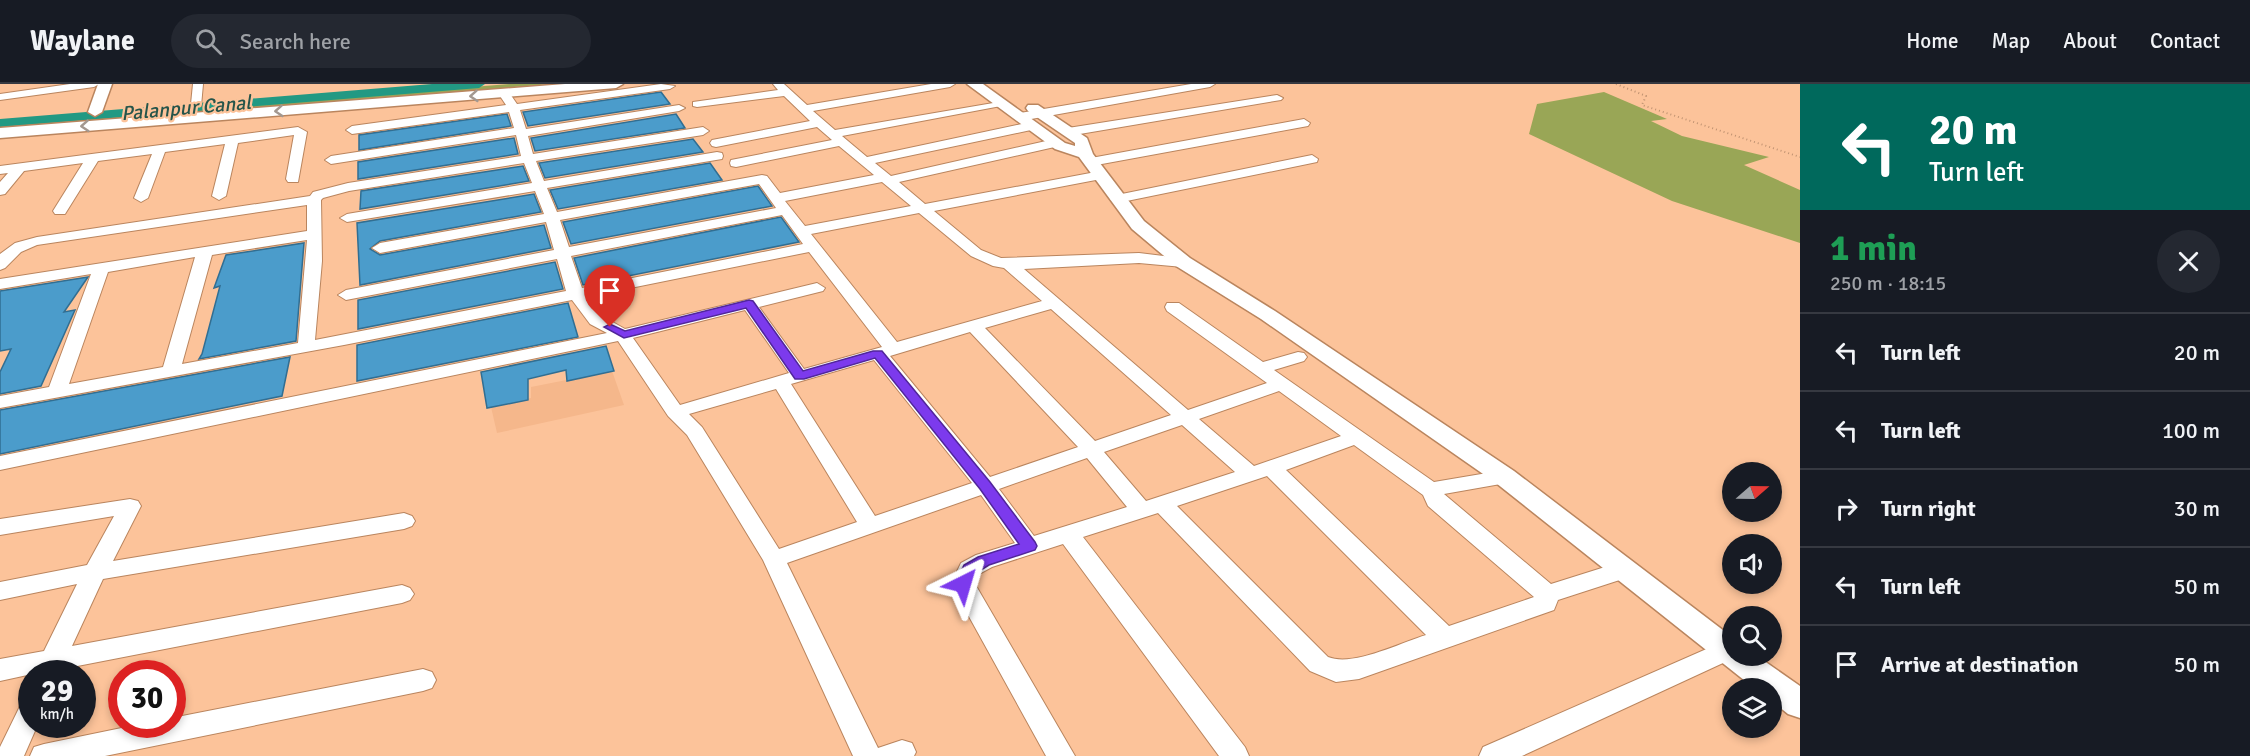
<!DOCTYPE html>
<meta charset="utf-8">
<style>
:root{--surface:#171b24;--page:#242831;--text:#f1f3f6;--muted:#9ea1a6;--line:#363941}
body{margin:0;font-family:Signika,sans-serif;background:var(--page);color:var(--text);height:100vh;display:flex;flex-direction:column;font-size:22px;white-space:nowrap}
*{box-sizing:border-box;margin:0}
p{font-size:20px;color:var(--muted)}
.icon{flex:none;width:33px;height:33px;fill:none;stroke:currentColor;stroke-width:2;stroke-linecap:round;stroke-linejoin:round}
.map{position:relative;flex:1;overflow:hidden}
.sheet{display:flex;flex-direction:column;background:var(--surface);width:450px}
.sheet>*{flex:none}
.guide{background:#00695c;color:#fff;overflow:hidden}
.needle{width:39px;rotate:70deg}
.buttons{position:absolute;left:1722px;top:378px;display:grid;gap:12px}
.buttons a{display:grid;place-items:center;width:60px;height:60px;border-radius:50%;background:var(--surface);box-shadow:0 3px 9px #0003;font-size:30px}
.speed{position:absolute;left:18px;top:576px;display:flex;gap:12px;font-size:30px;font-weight:700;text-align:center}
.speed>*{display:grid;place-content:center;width:78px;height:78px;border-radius:50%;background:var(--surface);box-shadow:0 3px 9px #0003;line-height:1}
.speed small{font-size:15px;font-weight:400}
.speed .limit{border:9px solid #d22;background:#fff;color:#111}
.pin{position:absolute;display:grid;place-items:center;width:51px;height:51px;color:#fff;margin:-62px -26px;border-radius:50% 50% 50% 0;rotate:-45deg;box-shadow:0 0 6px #0007}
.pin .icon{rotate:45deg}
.me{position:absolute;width:66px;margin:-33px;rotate:40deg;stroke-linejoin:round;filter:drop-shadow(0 0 4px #0008)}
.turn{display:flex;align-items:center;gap:21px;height:126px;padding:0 30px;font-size:27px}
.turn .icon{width:78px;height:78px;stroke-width:2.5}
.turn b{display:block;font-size:42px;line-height:51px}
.round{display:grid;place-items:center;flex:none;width:63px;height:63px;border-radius:32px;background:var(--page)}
.summary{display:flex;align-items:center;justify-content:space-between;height:102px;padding:0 30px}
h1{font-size:36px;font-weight:700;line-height:45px;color:#1e9e55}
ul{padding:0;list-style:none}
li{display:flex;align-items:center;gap:18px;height:78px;padding:0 30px;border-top:2px solid var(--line)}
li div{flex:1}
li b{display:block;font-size:22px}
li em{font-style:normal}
header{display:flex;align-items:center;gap:36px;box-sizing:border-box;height:84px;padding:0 30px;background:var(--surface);border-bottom:2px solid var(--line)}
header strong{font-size:28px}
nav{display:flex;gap:33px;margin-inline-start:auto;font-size:21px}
.search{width:420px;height:54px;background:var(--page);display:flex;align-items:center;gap:15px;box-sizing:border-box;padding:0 21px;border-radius:33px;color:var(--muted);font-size:22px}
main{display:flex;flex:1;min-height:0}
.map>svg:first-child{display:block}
.built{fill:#f5b78b}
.forest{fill:#99a656}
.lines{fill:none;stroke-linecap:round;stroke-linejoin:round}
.canal{fill:#229983;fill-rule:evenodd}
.building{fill:#4b9ccb;stroke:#316e92;stroke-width:1.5}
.minor-casing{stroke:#ba855e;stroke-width:2}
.tertiary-casing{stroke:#ba855e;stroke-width:3}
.path{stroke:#bf9271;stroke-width:2;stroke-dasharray:1 3;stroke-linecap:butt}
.minor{fill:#fff;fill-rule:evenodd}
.tertiary{fill:#fff;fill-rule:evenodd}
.oneway{stroke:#a39890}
.route{fill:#7c3aed;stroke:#51269a;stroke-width:1.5}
.labels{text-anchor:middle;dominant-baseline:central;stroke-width:4.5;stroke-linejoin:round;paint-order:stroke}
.far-water-label{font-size:20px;font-style:italic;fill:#25544a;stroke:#fcc39a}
</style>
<header>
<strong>Waylane</strong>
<div class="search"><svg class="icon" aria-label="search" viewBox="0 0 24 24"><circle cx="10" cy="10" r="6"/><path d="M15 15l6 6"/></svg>Search here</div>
<nav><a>Home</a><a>Map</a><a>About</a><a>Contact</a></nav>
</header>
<main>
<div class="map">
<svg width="1800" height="672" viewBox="0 0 1800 672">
<rect width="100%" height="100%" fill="#fcc39a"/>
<path class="built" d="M612 287 624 321 497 349 491 323 531 314V303Z"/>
<g class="forest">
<path d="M509 0H551L0 46V42Z"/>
<path d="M1604 8 1667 35 1651 37 1682 52 1769 73 1744 81 1800 106V159L1672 117 1529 50 1537 20Z"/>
</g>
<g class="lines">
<path class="canal" d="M432 0H485L479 4 0 43V35Z"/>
</g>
<g class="building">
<path d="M661 8 670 20 528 42 523 28Z"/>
<path d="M507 30 511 42 359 66V51Z"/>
<path d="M676 30 685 44 535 67 531 54Z"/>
<path d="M514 54 518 70 358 95V78Z"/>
<path d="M693 55 703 68 545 94 539 79Z"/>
<path d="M710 79 722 96 558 125 550 106Z"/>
<path d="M523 82 529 97 360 125 361 107Z"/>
<path d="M758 102 772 122 571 160 563 138Z"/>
<path d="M534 110 541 128 380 157 370 165 380 171 544 141 551 164 360 201 357 139Z"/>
<path d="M781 133 799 158 583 201 574 174Z"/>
<path d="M304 159 296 257 199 275 202 270 220 202 214 204 226 171Z"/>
<path d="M555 178 563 205 358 245V216Z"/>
<path d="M88 193 64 228 75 226 41 302 0 310V288L11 265 0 267V207Z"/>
<path d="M568 219 578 253 357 297V261Z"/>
<path d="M606 262 614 287 567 297 566 286 528 295V316L487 324 481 288Z"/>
<path d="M290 273 282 312 0 370V326Z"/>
</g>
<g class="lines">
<defs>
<g id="minor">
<path d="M70 0H99L94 3 0 16V10Z"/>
<path d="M193 0H203L201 22H193L191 20Z"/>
<path d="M661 0 675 2 670 5 520 26 526 45 679 21 685 24 679 27 528 52 533 70 703 43 709 47 703 51 536 77 544 97 717 68 722 69 723 72 722 75 547 104 557 128 762 91 767 92 780 109 874 91 839 62 736 83 731 82 730 79 731 76 832 56 817 43 716 63 712 62 710 59 712 56 810 37 784 12 697 23 693 22V18L778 6 773 0H784L807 21 931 0H955L950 3 813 27 835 46 1005 17 1007 19 1001 22 842 52 867 73 1031 38 1035 39 1037 42 1031 46 875 79 891 92 1055 55 1059 56 1061 59 1059 62 899 98 925 120 1101 87 1106 88 1108 91 1101 95 934 127 981 166 1001 174 1139 169 1188 175 1191 178 1183 183 1139 179 1024 185 1188 326 1267 299 1167 227 1165 223 1167 219H1179L1263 278 1298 268 1304 269 1307 273 1304 277 1274 286 1434 398 1505 386 1512 388 1515 393 1512 398 1444 410 1551 500 1624 477 1632 480 1636 486 1632 492 1558 516 1554 526 1359 595 1336 598 1310 587 1158 429 1083 453 1245 663 1249 672H1219L1063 460 992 483 979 490 975 500 1075 672H1046L951 500 961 479 976 471 1015 459 981 411 787 479 878 664 902 656 912 659 916 668 914 672H853L763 476 687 351 668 332 618 257 0 386V372L607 249 590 240 572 216 344 261 0 324V312L49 303 91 190 0 205V195L307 147V121L37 161 21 168 5 184 0 186V170L15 159 37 153 310 112 313 108 348 99 521 72 516 51 331 80 325 76 331 72 514 44 509 28 352 50 346 46 352 42 506 21 498 9 504 6 508 7 517 20ZM524 79 532 99 347 130 340 134 347 138 535 107 544 130 380 159 372 164 380 169 546 138 554 166 346 206 338 211 346 216 557 175 566 207 315 256 322 177 321 116 323 114 349 107ZM882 98 911 122 805 142 785 117ZM759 100 776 124 569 163 560 136ZM919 129 971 172 993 182 1004 184 1042 217 897 258 811 150ZM782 131 803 160 582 204 571 172ZM307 156 298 259 182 280 212 171ZM809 168 882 263 804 285 759 223 823 207 825 204 817 199 625 245 602 232 586 213ZM195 173 163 283 69 300 108 188ZM1051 225 1171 331 1095 357 985 244ZM745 226 789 289 680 321 633 254ZM970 248 1078 363 990 393 890 272ZM874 276 972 399 875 432 791 300ZM776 305 857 438 779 465 702 343 689 330ZM1279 307 1341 352 1254 382 1199 335ZM1182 341 1235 388 1146 417 1104 368ZM1354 361 1423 411 1428 422 1534 513 1449 542 1286 386ZM1087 374 1127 423 1034 452 999 405ZM1267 392 1426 551C1400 559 1353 583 1328 573L1177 422Z"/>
<path d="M1191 0H1215L1210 3 1020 37 1014 33 1020 29Z"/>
<path d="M1277 11 1283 14 1281 16 1068 52 1062 48 1068 44Z"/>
<path d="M1304 35 1310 39 1308 42 1091 82 1085 78 1091 74Z"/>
<path d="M298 43 307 48 298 98H288L286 95 294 51 238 59 226 112 219 116 212 112 225 60 165 68 148 114 141 118 134 114 152 70 98 77 65 130H55L53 127 83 79 24 87 5 110 0 111V98L8 89 0 90V82Z"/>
<path d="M1312 71 1318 75 1317 78 1117 119 1110 115 1117 111Z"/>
<path d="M130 415 138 417 141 422 113 477 404 429 412 432 415 437 412 442 404 445 103 495 72 562 402 501 410 504 414 510 410 516 402 519 62 585 59 590H32L0 597V575L44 567 77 500 0 516V498L87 481 114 432 0 451V435Z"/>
<path d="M1727 556 1732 558V572H1737L1736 573 1522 672H1479L1483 663Z"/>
<path d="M423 585 432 588 436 596 432 604 423 607 105 672H30L34 663 44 660 141 640H172V634Z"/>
<path d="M32 613V640H38L24 672H0V663L23 616Z"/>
</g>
<g id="tertiary">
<path d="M98 0H112L102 28 95 32 88 28Z"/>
<path d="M565 0H623L616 4 0 54V44Z"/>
<path d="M967 0H983L1065 59 1075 62V59L1028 27 1026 24 1028 21H1038L1087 54 1093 70 1144 137 1190 174 1275 227 1514 387 1732 553V572H1757L1800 602V634L1788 630 1772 617V604H1754L1496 399 1261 235 1176 182 1132 145 1079 73 1055 65Z"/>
</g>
</defs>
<use href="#minor" class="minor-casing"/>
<use href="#tertiary" class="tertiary-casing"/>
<path class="path" d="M1616 0 1646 12 1642 21 1800 73"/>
<use href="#minor" class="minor"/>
<use href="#tertiary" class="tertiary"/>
</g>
<defs><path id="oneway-chevron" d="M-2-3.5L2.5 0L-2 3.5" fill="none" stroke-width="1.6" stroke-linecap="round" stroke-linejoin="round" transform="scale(1.5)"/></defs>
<g class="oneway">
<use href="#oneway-chevron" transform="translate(474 12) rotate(176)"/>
<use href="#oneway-chevron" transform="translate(279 27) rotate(176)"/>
<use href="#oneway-chevron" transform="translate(85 42) rotate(176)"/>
</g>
<path class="route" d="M749 216 753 217 803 287 873 267H882L990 398 1035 458 1037 462 1035 466 989 481 976 489 969 504 963 506 958 504 955 500 964 481 978 473 1019 460 980 405 875 274 804 295H795L746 224 624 254 604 243 610 240 625 247Z"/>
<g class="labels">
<g class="far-water-label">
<text transform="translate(186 24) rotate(-5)">Palanpur Canal</text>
</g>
</g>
</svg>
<div class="buttons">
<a><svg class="needle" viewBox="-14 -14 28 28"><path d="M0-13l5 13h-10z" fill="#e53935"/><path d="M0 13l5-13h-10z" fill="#9ea1a6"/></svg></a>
<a><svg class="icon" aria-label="sound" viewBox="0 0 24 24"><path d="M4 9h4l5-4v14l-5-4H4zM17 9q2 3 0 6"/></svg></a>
<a><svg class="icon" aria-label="search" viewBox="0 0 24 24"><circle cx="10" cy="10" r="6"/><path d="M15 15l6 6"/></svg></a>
<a><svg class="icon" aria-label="layers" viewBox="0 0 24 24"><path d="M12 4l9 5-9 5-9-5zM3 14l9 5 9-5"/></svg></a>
</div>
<div class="speed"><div>29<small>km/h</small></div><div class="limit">30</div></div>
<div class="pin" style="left:610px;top:243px;background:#d93025"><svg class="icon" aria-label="arrive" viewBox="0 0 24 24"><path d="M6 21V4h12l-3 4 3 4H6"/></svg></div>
<svg class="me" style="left:963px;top:500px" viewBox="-20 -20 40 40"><path d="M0-17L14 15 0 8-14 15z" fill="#7c3aed" stroke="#fff" stroke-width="4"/></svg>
</div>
<section class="sheet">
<div class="guide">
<div class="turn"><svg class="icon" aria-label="left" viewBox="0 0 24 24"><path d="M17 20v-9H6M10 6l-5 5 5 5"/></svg><div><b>20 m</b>Turn left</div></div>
</div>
<div class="summary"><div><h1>1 min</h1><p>250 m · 18:15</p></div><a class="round"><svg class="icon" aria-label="close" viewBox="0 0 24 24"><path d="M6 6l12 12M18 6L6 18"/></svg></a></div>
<ul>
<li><svg class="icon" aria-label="left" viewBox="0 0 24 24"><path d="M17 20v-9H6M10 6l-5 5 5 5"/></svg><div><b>Turn left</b></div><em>20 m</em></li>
<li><svg class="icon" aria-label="left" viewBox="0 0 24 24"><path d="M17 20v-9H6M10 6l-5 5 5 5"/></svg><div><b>Turn left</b></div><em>100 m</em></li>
<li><svg class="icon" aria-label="right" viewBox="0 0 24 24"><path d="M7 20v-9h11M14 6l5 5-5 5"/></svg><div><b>Turn right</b></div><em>30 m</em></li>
<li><svg class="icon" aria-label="left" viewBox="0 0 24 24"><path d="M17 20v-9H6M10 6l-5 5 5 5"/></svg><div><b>Turn left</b></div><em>50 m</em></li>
<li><svg class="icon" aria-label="arrive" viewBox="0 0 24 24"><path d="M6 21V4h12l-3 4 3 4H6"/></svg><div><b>Arrive at destination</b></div><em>50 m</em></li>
</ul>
</section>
</main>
